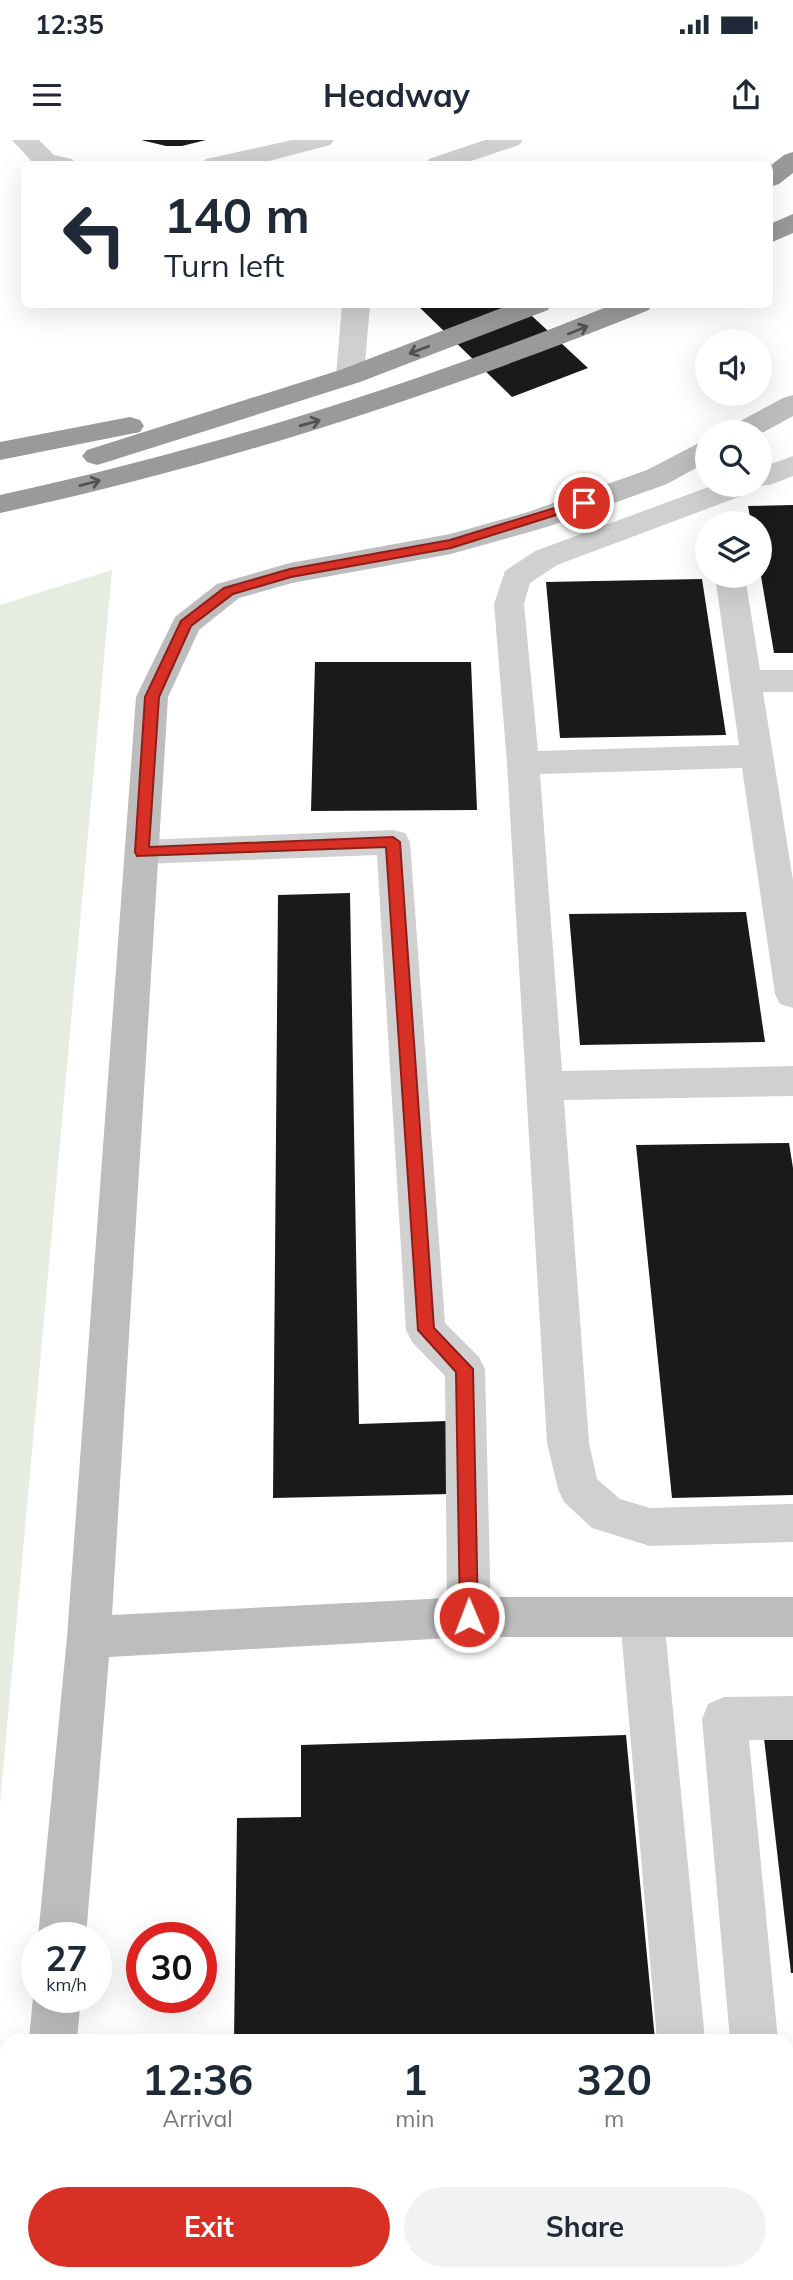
<!DOCTYPE html>
<style>
:root{--surface:#fff;--page:#f2f2f3;--text:#1f2937;--muted:#747a83;--accent:#d93025}
body{margin:0;font-family:Mulish,sans-serif;background:var(--page);color:var(--text);height:100vh;display:flex;flex-direction:column;font-size:26px;white-space:nowrap}
*{box-sizing:border-box;margin:0}
p{font-size:23px;color:var(--muted)}
.icon{flex:none;width:38px;height:38px;fill:none;stroke:currentColor;stroke-width:2;stroke-linecap:round;stroke-linejoin:round}
.map{position:relative;flex:1;overflow:hidden}
.side{position:absolute;left:0px;top:1894px;width:794px;height:247px;display:flex;flex-direction:column;background:var(--surface);border-radius:21px 21px 0 0;box-shadow:0 7px 28px #0002}
.side>*{flex:none}
.top-card{position:absolute;left:21px;top:21px;width:752px;height:147px;border-radius:10px;box-shadow:0 7px 28px #0002;background:#fff;color:var(--text);overflow:hidden}
.controls{position:absolute;left:695px;top:189px;display:grid;gap:14px}
.controls a{display:grid;place-items:center;width:77px;height:77px;border-radius:50%;background:var(--surface);box-shadow:0 7px 28px #0002;font-size:35px}
.speed{position:absolute;left:21px;top:1782px;display:flex;gap:14px;font-size:35px;font-weight:700;text-align:center}
.speed>*{display:grid;place-content:center;width:91px;height:91px;border-radius:50%;background:var(--surface);box-shadow:0 7px 28px #0002;line-height:1}
.speed small{font-size:18px;font-weight:400}
.speed .limit{border:10px solid #d22;background:#fff;color:#111}
.pin{position:absolute;display:grid;place-items:center;width:60px;height:60px;color:#fff;margin:-30px;border:4px solid #fff;border-radius:50%;box-shadow:0 2px 7px #0007}
.me{position:absolute;width:77px;margin:-38px;rotate:359deg;stroke-linejoin:round;filter:drop-shadow(0 0 5px #0008)}
.turn{display:flex;align-items:center;gap:24px;height:147px;padding:0 28px;font-size:32px}
.turn .icon{width:91px;height:91px;stroke-width:2.5}
.turn b{display:block;font-size:49px;line-height:60px}
.eta{display:flex;justify-content:space-evenly;align-items:center;height:119px;text-align:center}
.eta b{font-size:42px;font-weight:700;line-height:49px}
.cta{display:flex;gap:14px;margin-top:auto;padding:14px 28px}
.cta a{flex:1;height:80px;border-radius:42px;background:var(--accent);color:#fff;font-size:28px;font-weight:700;line-height:80px;text-align:center}
.cta a+a{background:var(--page);color:var(--text)}
.status{display:flex;justify-content:space-between;align-items:center;height:49px;padding:0 35px;background:var(--surface);direction:ltr}
.status svg{height:19px;fill:currentColor}
header{display:flex;justify-content:space-between;align-items:center;height:91px;padding:0 28px;background:var(--surface);font-size:32px;font-weight:700}
.map>svg:first-child{display:block}
.green{fill:#e6ecdf}
.building{fill:#1a1a1a}
.lines{fill:none;stroke-linecap:round;stroke-linejoin:round}
.street{fill:#d0d0d0;fill-rule:evenodd}
.secondary{fill:#bdbdbd;fill-rule:evenodd}
.highway{fill:#9a9a9a;fill-rule:evenodd}
.oneway{stroke:#525252}
.route{fill:#d93025;stroke:#8d1f18;stroke-width:2}
</style>
<div class="status"><b>12:35</b><svg viewBox="0 0 49 12"><path d="M0 12V9h3v3zM5 12V6h3v6zM10 12V3h3v9zM15 12V0h3v12zM26 1h20v11H26zM47 4h2v5h-2z"/></svg></div>
<header><svg class="icon" aria-label="menu" viewBox="0 0 24 24"><path d="M4 6h16M4 12h16M4 18h16"/></svg>Headway<svg class="icon" aria-label="share" viewBox="0 0 24 24"><path d="M12 15V3M7 8l5-5 5 5M5 13v7h14v-7"/></svg></header>
<div class="map">
<svg width="793" height="2140" viewBox="0 0 793 2140">
<rect width="100%" height="100%" fill="#fff"/>
<path class="green" d="M112 430 0 1664V465Z"/>
<g class="building">
<path d="M141 0H206L182 6H166Z"/>
<path d="M416 164H519L588 228 512 257Z"/>
<path d="M793 365V513H774L760 430V383H751L748 366Z"/>
<path d="M702 439 726 595 560 598 546 442Z"/>
<path d="M315 522H471L477 670 311 671Z"/>
<path d="M350 753 359 1284 447 1281 451 1354 273 1358 278 755Z"/>
<path d="M746 772 765 902 580 905 569 774Z"/>
<path d="M789 1003 793 1028V1355L672 1358 636 1005Z"/>
<path d="M626 1595 655 1900H234L237 1678 301 1677V1605Z"/>
<path d="M793 1597V1833H791L764 1598Z"/>
<path d="M230 2133H676L677 2140H230Z"/>
</g>
<g class="lines">
<g class="street">
<path d="M12 0H39L54 15 72 19 76 24H34Z"/>
<path d="M292 0H334L330 5 258 24H202L206 19Z"/>
<path d="M485 0H523L519 5 462 24H425L429 19Z"/>
<path d="M342 164H370L364 236 360 242 350 244 340 242 336 236Z"/>
<path d="M793 316V336L770 345 756 346 752 352 557 425 530 443 524 464 538 611 739 605 715 436H745L760 530H793V552H763L793 740V868L780 864 775 854 742 628 540 634 562 931 793 926V956L564 960 589 1303 597 1339 620 1359 650 1368 793 1364V1402L650 1406 592 1388 564 1362 558 1349 547 1303 507 623 494 464 505 431 535 411 714 345H760V328Z"/>
<path d="M393 690 405 693 410 702 445 1183 479 1217 485 1229 491 1477 484 1491 469 1497 454 1491 447 1477 445 1236 412 1202 406 1190 377 715 142 724 130 721 125 712 130 703 142 700Z"/>
<path d="M642 1458 657 1464 664 1478 705 1900H657L620 1478 627 1464Z"/>
<path d="M793 1556V1600H749L778 1900H730L702 1579 708 1564 724 1557Z"/>
<path d="M788 2112 793 2114V2140H751L750 2133H788Z"/>
<path d="M677 2133H729L730 2140H678Z"/>
</g>
<g class="secondary">
<path d="M793 255V276L760 294 727 292 731 286 783 258Z"/>
<path d="M707 301V322L667 344 547 387 451 414 292 443 239 458 199 490 168 557 112 1475 469 1457H793V1497H469L109 1517 86 1797H38L67 1497 136 557 175 477 217 444 290 423 450 394 525 373 647 330 697 304Z"/>
<path d="M37 1847V1857H81L77 1900H29L33 1857Z"/>
<path d="M7 2131V2133H58L57 2140H5Z"/>
</g>
<g class="highway">
<path d="M793 12V33L779 44 770 47V26L784 15Z"/>
<path d="M793 74V93L770 103V84Z"/>
<path d="M512 164H551L548 170 360 242 107 322 97 325 87 322 82 316 87 310 340 230Z"/>
<path d="M614 164H652L649 170C437 255 223 325 0 373V355C211 309 414 245 614 164Z"/>
<path d="M130 277 140 280 144 286 140 292 0 320V302Z"/>
</g>
</g>
<defs><path id="oneway-shaft" d="M-6 0H5M1.5-3L5.5 0L1.5 3" fill="none" stroke-width="1.6" stroke-linecap="round" stroke-linejoin="round" transform="scale(1.75)"/></defs>
<g class="oneway">
<use href="#oneway-shaft" transform="translate(578 190) rotate(-22)"/>
<use href="#oneway-shaft" transform="translate(419 210) rotate(159)"/>
<use href="#oneway-shaft" transform="translate(310 283) rotate(-16)"/>
<use href="#oneway-shaft" transform="translate(90 343) rotate(-15)"/>
</g>
<path class="route" d="M584 359 590 363 588 365 451 408 291 437 233 454 191 486 159 557 149 707 393 697 400 702 434 1188 473 1229 478 1477 476 1483 469 1486 463 1483 460 1477 456 1232 418 1190 386 707 137 716 135 712 145 557 181 481 224 448 290 429 450 400Z"/>
</svg>
<div class="controls">
<a><svg class="icon" aria-label="sound" viewBox="0 0 24 24"><path d="M4 9h4l5-4v14l-5-4H4zM17 9q2 3 0 6"/></svg></a>
<a><svg class="icon" aria-label="search" viewBox="0 0 24 24"><circle cx="10" cy="10" r="6"/><path d="M15 15l6 6"/></svg></a>
<a><svg class="icon" aria-label="layers" viewBox="0 0 24 24"><path d="M12 4l9 5-9 5-9-5zM3 14l9 5 9-5"/></svg></a>
</div>
<div class="speed"><div>27<small>km/h</small></div><div class="limit">30</div></div>
<div class="pin" style="left:584px;top:363px;background:#d93025"><svg class="icon" aria-label="arrive" viewBox="0 0 24 24"><path d="M6 21V4h12l-3 4 3 4H6"/></svg></div>
<svg class="me" style="left:469px;top:1477px" viewBox="-20 -20 40 40"><circle r="17" fill="#d93025" stroke="#fff" stroke-width="3"/><path d="M0-11L8 9 0 5-8 9z" fill="#fff"/></svg>
<div class="top-card">
<div class="turn"><svg class="icon" aria-label="left" viewBox="0 0 24 24"><path d="M17 20v-9H6M10 6l-5 5 5 5"/></svg><div><b>140 m</b>Turn left</div></div>
</div>
<section class="side">
<div class="eta">
<div><b>12:36</b><p>Arrival</p></div>
<div><b>1</b><p>min</p></div>
<div><b>320</b><p>m</p></div>
</div>
<div class="cta"><a>Exit</a><a>Share</a></div>
</section>
</div>
